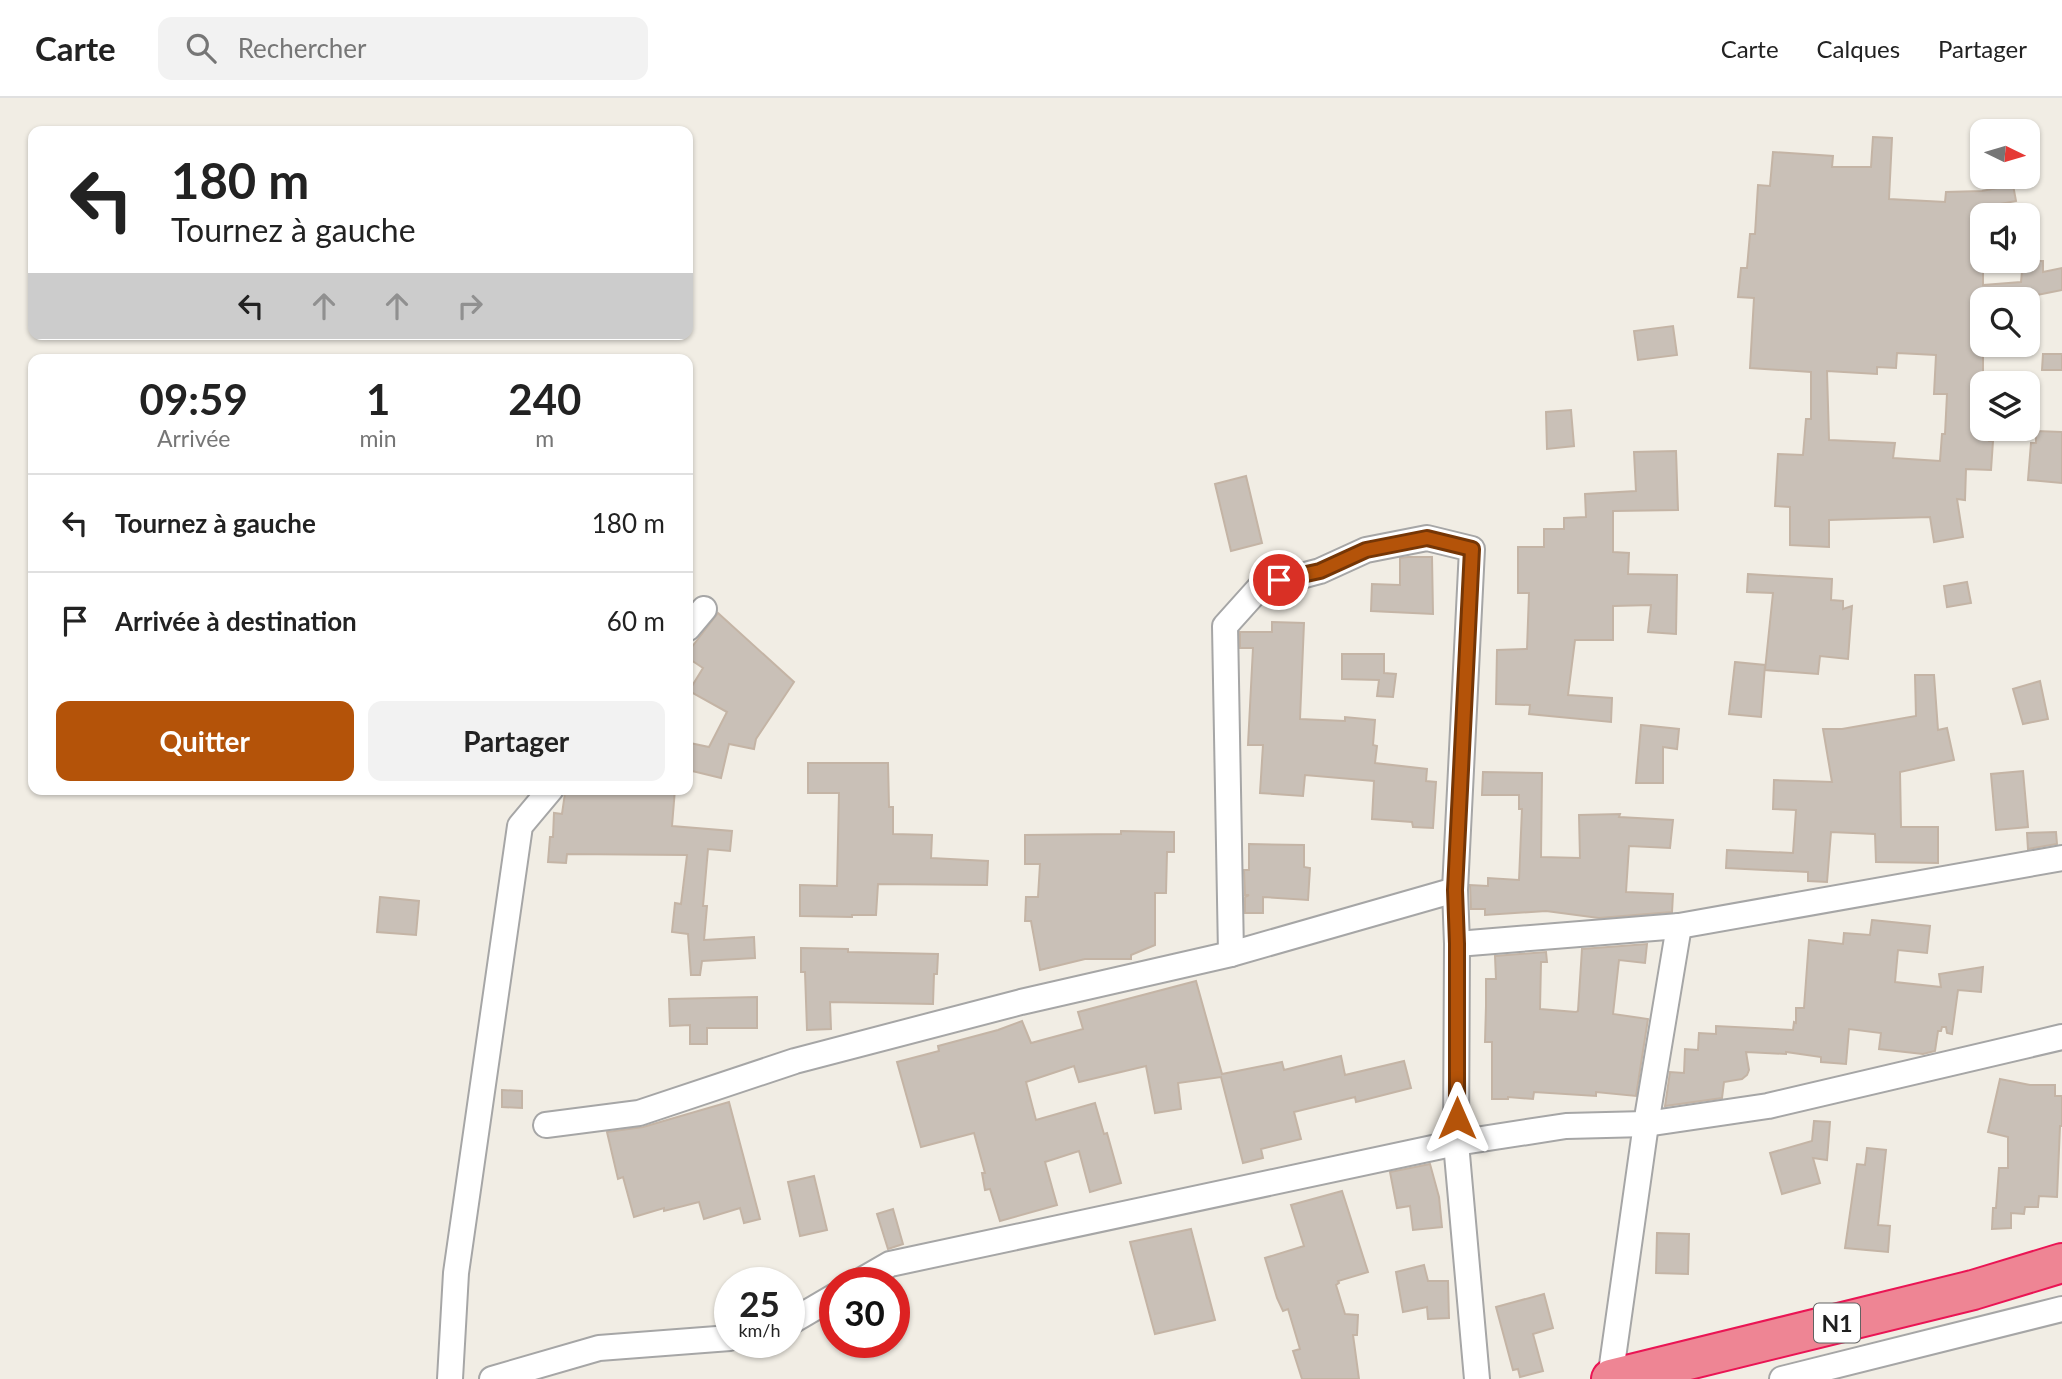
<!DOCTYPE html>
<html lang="fr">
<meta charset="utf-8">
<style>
:root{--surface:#fff;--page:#f2f2f2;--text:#222;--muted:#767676;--line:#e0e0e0;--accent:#b45309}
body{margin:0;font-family:Lato,sans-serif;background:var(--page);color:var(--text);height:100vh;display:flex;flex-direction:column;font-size:26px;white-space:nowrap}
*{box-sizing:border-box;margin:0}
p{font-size:23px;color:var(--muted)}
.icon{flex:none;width:38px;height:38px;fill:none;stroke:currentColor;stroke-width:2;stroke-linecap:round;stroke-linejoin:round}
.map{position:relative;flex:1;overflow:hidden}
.panel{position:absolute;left:28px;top:256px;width:665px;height:441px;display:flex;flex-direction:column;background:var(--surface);border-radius:14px;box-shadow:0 2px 5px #0004}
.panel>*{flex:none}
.hud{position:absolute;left:28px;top:28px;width:665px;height:214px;border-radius:14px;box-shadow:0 2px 5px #0004;background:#fff;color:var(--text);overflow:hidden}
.needle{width:46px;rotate:95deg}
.controls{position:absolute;left:1970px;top:21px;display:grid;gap:14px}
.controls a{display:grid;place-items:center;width:70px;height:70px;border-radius:14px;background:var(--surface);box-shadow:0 2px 5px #0004;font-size:35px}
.speed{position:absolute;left:714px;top:1169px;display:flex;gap:14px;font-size:35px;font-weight:700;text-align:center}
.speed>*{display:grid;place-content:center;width:91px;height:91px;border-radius:50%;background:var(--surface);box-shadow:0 2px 5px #0004;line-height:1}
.speed small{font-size:18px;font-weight:400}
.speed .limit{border:10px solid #d22;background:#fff;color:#111}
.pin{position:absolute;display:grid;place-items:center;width:60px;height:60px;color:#fff;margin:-30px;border:4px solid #fff;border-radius:50%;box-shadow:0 2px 7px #0007}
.me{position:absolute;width:77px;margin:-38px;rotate:0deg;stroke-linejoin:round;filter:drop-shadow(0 0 5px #0008)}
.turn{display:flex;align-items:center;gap:24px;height:147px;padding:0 28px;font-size:32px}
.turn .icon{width:91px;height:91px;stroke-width:2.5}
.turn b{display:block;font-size:49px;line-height:60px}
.lanes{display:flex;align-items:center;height:66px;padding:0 28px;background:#0003;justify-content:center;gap:35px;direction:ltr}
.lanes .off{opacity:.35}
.eta{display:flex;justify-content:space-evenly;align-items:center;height:119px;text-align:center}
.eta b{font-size:42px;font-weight:700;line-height:49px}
.primary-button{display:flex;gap:14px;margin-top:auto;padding:14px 28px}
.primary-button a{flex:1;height:80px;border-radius:14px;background:var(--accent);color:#fff;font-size:28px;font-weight:700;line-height:80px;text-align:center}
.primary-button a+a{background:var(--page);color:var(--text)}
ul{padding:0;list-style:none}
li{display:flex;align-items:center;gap:21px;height:98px;padding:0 28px;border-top:2px solid var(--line)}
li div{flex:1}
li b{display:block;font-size:26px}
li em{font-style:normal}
header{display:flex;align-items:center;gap:42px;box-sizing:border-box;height:98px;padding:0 35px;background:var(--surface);border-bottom:2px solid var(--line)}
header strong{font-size:33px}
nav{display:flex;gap:38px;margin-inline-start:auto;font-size:24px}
.search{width:490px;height:63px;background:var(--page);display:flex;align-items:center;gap:18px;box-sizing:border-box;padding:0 24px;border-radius:14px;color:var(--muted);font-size:26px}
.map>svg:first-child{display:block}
.building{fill:#c9c0b7;stroke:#c4b4a5;stroke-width:2;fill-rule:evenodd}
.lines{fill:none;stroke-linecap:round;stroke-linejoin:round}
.street-casing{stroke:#a6a6a6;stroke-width:28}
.highway-casing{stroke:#ea1554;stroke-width:42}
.street{stroke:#fff;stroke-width:24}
.highway{stroke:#ee8594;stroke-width:38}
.route-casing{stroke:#753606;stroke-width:18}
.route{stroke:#b45309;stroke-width:12}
.labels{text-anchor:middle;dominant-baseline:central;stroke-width:5;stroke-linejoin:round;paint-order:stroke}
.shield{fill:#fff;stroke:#626262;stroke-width:2}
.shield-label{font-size:23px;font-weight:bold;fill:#1f1f1f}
</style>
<header>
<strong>Carte</strong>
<div class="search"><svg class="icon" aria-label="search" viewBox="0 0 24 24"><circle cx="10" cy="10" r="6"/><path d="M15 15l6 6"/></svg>Rechercher</div>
<nav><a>Carte</a><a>Calques</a><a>Partager</a></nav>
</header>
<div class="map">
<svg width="2062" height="1281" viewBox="0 0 2062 1281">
<rect width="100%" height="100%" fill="#f1ede4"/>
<g class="building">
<path d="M1873 39 1892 40 1889 101 1945 104 1946 94 1982 93 2013 87 2016 103 2000 106V117H1983V187L2021 184 2023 163H2043V174L2062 170V192L2032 198V201H1983V331H1990L1989 343H1993L1991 372 1966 371 1965 402 1957 401 1963 439 1934 444 1930 419 1829 422V449L1790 447V409L1775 408 1778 356 1803 357 1806 321H1811V274L1750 270 1754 200 1738 199 1741 170H1747L1750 136H1755L1758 87 1770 88 1773 54 1833 58 1832 69H1871ZM1897 255 1936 257 1934 296H1947L1945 336H1942L1940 363 1893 360 1895 345 1829 342 1827 273 1877 276V269L1896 270Z"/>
<path d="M1673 228 1677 257 1638 262 1634 233Z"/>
<path d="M2043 256H2062V272H2042Z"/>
<path d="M1571 312 1574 348 1547 351 1546 314Z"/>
<path d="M2036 333 2062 334V385L2028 382 2031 345H2036Z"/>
<path d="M1676 353 1678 412 1613 413V454L1629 455 1628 476 1677 477 1676 536 1648 534 1651 507 1613 508V542H1575L1568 597 1612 600 1611 624 1529 616 1530 607 1496 606 1497 552 1527 551 1529 495H1518V449H1544V431H1564V420L1586 419 1585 396 1636 393 1634 354Z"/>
<path d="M1246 378 1262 445 1231 453 1215 386Z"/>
<path d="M1408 459H1432L1433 516 1371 513 1372 486 1400 487V460Z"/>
<path d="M1748 476 1832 481 1831 502 1843 503V511L1852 508 1848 561 1820 558 1818 576 1765 572 1773 495 1747 494Z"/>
<path d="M1967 484 1971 505 1947 509 1944 488Z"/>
<path d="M718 515 794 584 756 641 754 651 729 646 721 680 688 672 690 645 709 649 727 614 689 593 703 570 688 560V554Z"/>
<path d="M1272 524 1304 525 1300 621 1345 623V619L1375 622 1373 647 1377 648 1375 665 1427 671 1426 683 1436 684 1433 730 1413 729 1412 724 1372 721 1374 683 1305 677 1303 698 1260 695 1263 647H1248L1253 550H1240V534H1272Z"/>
<path d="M1342 556H1384V575L1396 576 1393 599 1377 598 1379 582 1342 581Z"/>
<path d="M1735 564 1765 567 1761 619 1729 616Z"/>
<path d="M1915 577H1934L1938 632 1947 630 1954 662 1900 674 1901 729H1938V765L1876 764 1875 736 1831 734 1827 784 1808 783V774L1726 770 1727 752 1793 755 1796 712 1773 711 1774 682 1832 684 1823 631H1842L1916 618Z"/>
<path d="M2040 583 2048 621 2023 626 2013 591Z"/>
<path d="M1641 627 1679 631 1677 651 1663 649V685H1636Z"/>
<path d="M808 665H888L889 709H893V736L932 737 931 760 988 763 987 787 878 786 876 817H852V819L800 818V787L837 788 839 695H808Z"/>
<path d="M2023 673 2028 729 1996 732 1991 676Z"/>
<path d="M1483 674 1542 675 1541 759 1580 760 1579 717 1620 716 1619 719 1673 722 1670 750 1629 748 1626 794 1673 796 1672 814 1599 820 1546 813 1485 817V811H1471L1470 787 1488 788V780L1519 782 1522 711H1519V697H1482Z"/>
<path d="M580 691H675L672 728 732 733 730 753 708 751 703 808H707L704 842 754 839 755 860 702 863 700 877H691L688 836 672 834 675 805 681 806 687 757 567 756 566 765 548 764 550 739H553L554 715 562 716 565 695 580 696Z"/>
<path d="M1121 733 1174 734V754H1167L1166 795H1155V847L1131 857V861H1085L1040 872 1031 823H1025L1026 799H1038L1040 766H1025V737L1121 736Z"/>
<path d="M2056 734 2057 746 2028 751 2027 735Z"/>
<path d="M1249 746 1304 747V769L1310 770 1308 802 1263 799V815H1245V799L1249 797H1245L1244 772H1249Z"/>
<path d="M380 799 419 803 416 837 377 834Z"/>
<path d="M1872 822 1930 828 1927 855 1898 852 1895 884 1941 889 1939 876 1983 869 1981 894 1958 892 1952 936 1947 935 1946 929H1942L1941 933H1938L1935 953 1923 956 1879 951 1881 935 1849 931 1846 966 1821 964V959L1786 954V956L1746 954 1749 972 1747 977 1742 981 1724 984 1722 1000 1665 1008 1670 974 1684 975 1685 951 1698 952 1699 935 1716 936V928L1793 932 1794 924 1796 925V910H1804L1809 842 1843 846 1844 835 1870 837Z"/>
<path d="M1647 846 1645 865 1619 862 1613 916 1648 921 1636 998 1596 994V998L1534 994 1533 1001 1508 999V1001H1492V944H1485L1486 908V881H1496L1495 858 1546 854 1547 864H1541L1540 911 1576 914 1578 913 1582 851Z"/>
<path d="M801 850 848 851V854L938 856 937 876H934L933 906 830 904 831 931 807 932 805 874H801Z"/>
<path d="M1196 883 1222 976 1282 964 1284 972 1341 958 1345 977 1404 963 1411 990 1356 1004 1355 999 1294 1014 1301 1041 1261 1051 1263 1060 1243 1065 1221 979 1178 985 1181 1011 1155 1015 1146 968 1079 984 1074 968 1026 984 1036 1022 1095 1005 1104 1036 1107 1035 1121 1085 1090 1094 1079 1053 1045 1064 1057 1107 1000 1123 990 1091 985 1092 982 1075H985L974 1035 921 1049 897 964 939 953 938 948 998 932 1022 923 1031 945 1083 931 1078 914Z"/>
<path d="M757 899V930H707V946H690V927L670 928 669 901Z"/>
<path d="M2000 981 2030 987H2055V998H2062V1028H2060L2057 1099 2039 1098 2038 1109H2025L2024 1116 2011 1115V1130L1992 1131 1993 1110H1996L1999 1070H2008V1039L1988 1034Z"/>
<path d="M502 992 522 993V1010L502 1009Z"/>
<path d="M729 1004 760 1121 744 1125 740 1110 704 1121 699 1104 664 1113V1110L634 1119 623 1079 618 1081 607 1034 643 1029Z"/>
<path d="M1814 1023 1830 1024 1827 1062 1813 1060 1820 1085 1782 1096 1770 1055 1812 1043Z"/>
<path d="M1867 1050 1886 1052 1878 1127 1890 1128 1888 1154 1845 1150 1857 1066 1865 1067Z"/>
<path d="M1430 1066 1439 1099 1442 1129 1413 1132 1410 1108 1397 1110 1390 1074Z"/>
<path d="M814 1078 827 1132 800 1138 788 1084Z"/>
<path d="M1342 1093 1368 1174 1338 1183 1339 1185 1336 1187 1345 1216 1358 1217 1357 1237H1353L1359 1281H1302L1293 1253 1300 1251 1288 1211 1283 1213 1277 1200 1265 1160 1304 1148 1291 1107Z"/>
<path d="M893 1111 903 1146 888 1151 877 1116Z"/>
<path d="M1191 1131 1215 1222 1155 1236 1130 1144Z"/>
<path d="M1657 1135 1689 1136 1688 1176 1656 1175Z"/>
<path d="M1424 1167 1428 1183H1448L1449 1220 1428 1221 1427 1209 1403 1214 1396 1174Z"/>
<path d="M1544 1196 1553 1230 1533 1236 1543 1273 1520 1279 1518 1271 1513 1272 1496 1209Z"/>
</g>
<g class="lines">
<defs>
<g id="street">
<path d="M688 530 704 511"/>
<path d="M1457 846 1679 828 2062 760"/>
<path d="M1231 856 1225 528 1260 489 1320 473 1366 452 1427 440 1472 451 1455 792 1457 846 1456 1045 1477 1281"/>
<path d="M546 1027 639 1015 795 963 1021 904 1231 856 1455 792"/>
<path d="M857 1185 890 1166 1456 1045 1566 1028 1646 1026 1768 1008 2062 939"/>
<path d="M789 1225 835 1198"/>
<path d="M450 1281 456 1175 520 728 551 691"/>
<path d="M492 1281 599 1250 730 1240"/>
<path d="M1610 1281 1646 1026 1679 828"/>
<path d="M1782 1281 2062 1211"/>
</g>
<path id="highway" d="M1611 1281 1973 1192 2062 1165"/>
</defs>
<use href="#street" class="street-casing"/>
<use href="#highway" class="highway-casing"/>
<use href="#street" class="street"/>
<use href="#highway" class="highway"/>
</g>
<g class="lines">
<defs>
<path id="route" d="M1279 482 1320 473 1366 452 1427 440 1472 451 1455 792 1457 846V1020"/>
</defs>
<use href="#route" class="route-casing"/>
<use href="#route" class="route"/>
</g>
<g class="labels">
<rect class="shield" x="1814" y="1205.5" width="46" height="39" rx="5"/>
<g class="shield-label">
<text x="1837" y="1225">N1</text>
</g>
</g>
</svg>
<div class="controls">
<a><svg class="needle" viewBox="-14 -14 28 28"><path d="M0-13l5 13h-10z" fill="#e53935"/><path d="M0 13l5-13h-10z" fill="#767676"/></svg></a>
<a><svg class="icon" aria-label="sound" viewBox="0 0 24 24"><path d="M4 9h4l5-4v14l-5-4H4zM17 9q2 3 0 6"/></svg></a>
<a><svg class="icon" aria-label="search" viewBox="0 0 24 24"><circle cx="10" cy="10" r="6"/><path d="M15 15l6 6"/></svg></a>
<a><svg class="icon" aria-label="layers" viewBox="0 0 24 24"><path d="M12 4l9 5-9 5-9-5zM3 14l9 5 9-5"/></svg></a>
</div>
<div class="speed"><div>25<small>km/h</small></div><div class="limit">30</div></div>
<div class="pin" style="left:1279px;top:482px;background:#d93025"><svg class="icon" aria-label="arrive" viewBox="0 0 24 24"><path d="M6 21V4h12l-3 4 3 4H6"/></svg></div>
<svg class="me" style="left:1457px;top:1020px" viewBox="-20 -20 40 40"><path d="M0-17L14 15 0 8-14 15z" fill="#b45309" stroke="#fff" stroke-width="4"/></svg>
<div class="hud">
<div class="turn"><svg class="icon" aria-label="left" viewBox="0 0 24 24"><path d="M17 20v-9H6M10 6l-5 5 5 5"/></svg><div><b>180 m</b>Tournez à gauche</div></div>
<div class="lanes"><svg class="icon" aria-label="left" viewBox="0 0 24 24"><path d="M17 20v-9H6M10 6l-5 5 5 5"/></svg><svg class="icon off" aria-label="ahead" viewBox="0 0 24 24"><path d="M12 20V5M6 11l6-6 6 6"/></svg><svg class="icon off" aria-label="ahead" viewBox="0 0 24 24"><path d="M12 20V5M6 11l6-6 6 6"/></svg><svg class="icon off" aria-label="right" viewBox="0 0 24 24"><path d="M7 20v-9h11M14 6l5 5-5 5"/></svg></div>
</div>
<section class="panel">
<div class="eta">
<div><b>09:59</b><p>Arrivée</p></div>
<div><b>1</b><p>min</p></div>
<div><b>240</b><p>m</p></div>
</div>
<ul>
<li><svg class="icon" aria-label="left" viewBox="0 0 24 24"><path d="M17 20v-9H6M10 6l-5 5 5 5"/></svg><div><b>Tournez à gauche</b></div><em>180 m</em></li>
<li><svg class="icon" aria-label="arrive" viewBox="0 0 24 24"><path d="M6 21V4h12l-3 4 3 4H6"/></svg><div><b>Arrivée à destination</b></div><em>60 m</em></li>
</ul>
<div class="primary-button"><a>Quitter</a><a>Partager</a></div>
</section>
</div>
